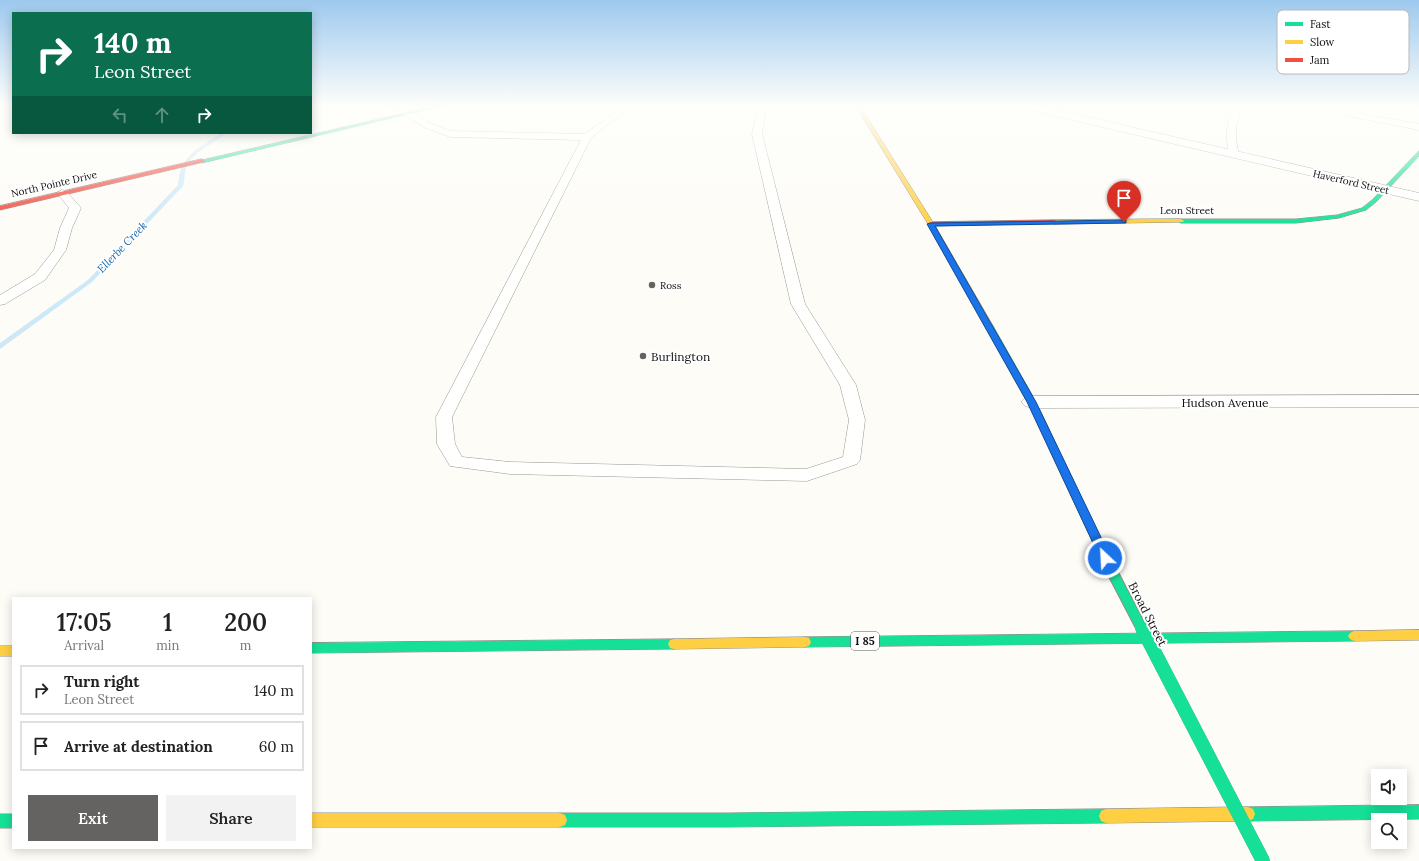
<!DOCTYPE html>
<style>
:root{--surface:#fff;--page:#f2f2f2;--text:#222;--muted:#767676;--line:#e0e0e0;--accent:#646362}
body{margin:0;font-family:Lora,serif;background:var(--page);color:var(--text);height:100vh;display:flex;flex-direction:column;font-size:15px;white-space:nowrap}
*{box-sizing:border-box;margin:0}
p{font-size:13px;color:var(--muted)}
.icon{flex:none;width:22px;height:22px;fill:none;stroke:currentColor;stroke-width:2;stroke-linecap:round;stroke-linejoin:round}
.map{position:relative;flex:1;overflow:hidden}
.sheet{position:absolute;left:12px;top:597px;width:300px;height:252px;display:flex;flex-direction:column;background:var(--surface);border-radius:0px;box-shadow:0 2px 10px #0003}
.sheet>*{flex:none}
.hud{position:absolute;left:12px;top:12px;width:300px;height:122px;border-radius:0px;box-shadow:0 2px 10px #0003;background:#0b6e4f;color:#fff;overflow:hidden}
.buttons{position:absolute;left:1371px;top:769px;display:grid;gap:8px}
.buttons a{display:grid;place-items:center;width:36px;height:36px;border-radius:0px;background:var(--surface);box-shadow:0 2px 10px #0003;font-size:20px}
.pin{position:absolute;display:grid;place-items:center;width:34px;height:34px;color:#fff;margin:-41px -17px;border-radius:50% 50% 50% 0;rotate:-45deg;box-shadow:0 0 4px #0007}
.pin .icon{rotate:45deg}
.me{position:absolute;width:44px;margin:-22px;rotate:335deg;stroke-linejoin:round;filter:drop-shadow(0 0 3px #0008)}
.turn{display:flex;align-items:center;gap:14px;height:84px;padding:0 16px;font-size:18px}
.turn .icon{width:52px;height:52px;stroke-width:2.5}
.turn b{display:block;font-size:28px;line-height:34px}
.lanes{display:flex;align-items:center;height:38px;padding:0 16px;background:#0003;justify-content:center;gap:20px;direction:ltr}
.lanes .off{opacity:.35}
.eta{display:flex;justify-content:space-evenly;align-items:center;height:68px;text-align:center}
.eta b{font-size:24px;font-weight:600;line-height:28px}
.button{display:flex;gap:8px;margin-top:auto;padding:8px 16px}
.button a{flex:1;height:46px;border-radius:0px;background:var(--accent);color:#fff;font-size:16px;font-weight:600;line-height:46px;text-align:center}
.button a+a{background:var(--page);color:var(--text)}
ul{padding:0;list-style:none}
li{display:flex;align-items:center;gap:12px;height:50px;margin:0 8px 6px;padding:0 8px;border:2px solid var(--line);border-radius:0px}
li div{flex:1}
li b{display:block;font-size:15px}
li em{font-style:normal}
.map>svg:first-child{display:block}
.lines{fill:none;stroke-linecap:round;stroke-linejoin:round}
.stream{fill:#cde8f7;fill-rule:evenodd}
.lane-casing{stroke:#979795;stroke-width:1}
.street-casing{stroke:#979795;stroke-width:1}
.fast-casing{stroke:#8e8d8b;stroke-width:1}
.slow-casing{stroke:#8e8d8b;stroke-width:1}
.jam-casing{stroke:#8e8d8b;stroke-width:1}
.lane{fill:#fffffe;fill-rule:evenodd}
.street{fill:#fffffe;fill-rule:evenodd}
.fast{fill:#16e098;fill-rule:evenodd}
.slow{fill:#ffcf43;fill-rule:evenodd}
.jam{fill:#f24e42;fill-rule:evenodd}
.fast-bridge-far1-casing{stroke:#8e8d8b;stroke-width:12;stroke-linecap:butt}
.fast-bridge-casing{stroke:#8e8d8b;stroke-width:14;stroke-linecap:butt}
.fast-bridge-far1{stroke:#16e098;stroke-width:10}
.fast-bridge{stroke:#16e098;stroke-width:14}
.route{fill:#1a73e8;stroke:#114b97}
.poi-dot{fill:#646362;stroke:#fff;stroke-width:1.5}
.labels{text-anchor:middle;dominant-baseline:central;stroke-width:4;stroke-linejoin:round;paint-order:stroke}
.far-street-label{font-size:10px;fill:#111;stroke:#fff}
.far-poi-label{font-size:10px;fill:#111;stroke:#fff;text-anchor:start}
.far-water-label{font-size:11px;font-style:italic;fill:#1768a6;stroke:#fff}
.shield{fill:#fff;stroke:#585858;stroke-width:1}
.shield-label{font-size:11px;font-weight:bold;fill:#111}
.poi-label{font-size:12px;fill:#111;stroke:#fff;text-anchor:start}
.street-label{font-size:12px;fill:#111;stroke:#fff}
.key{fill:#fff;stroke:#b8b8b8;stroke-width:1}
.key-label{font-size:11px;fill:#111}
</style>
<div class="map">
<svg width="1419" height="861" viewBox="0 0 1419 861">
<rect width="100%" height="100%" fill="#fdfcf7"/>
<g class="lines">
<path class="stream" d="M221 133H226C214 145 193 150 186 168 184 174 185 180 183 186L92 282 0 349V343L88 280 178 185C180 155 199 148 221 133Z"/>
<defs>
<g id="lane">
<path d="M390 106H400L432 124 451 131 585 134 618 110 627 106H638L612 121 591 138 452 417 455 444 462 457 510 462 806 469 843 457 849 420 840 385 791 304 752 134 758 106H766L762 134 805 304 856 385 865 420 860 460 857 464 807 481 510 474 450 466 437 444 436 417 581 140 450 137 426 128Z"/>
<path d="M1235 106H1243C1234 122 1235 138 1239 155L1234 158 1229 155C1226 138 1225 121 1235 106Z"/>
<path d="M1337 106H1345L1348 109 1357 113 1419 124V130L1352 117 1342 113Z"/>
<path d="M62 190 66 191 81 208 72 228 66 250 45 280 5 304 0 305V295L35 274 54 250 60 228 69 208 57 193Z"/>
</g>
<g id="street">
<path d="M1020 106H1039L1419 193V201L1025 109 1021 108Z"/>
<path d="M1419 395V407L1032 408 1025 406 1021 402 1025 398 1032 396Z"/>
</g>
<g id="fast">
<path d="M435 106H442L202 163 199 161Z"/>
<path d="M1419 151V156L1376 202 1366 210 1339 218 1296 223H1181L1178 221 1181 219H1296L1337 215 1362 208 1372 200Z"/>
<path d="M985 322H988L992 324 1036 402 1110 558 1109 561 1105 562 1101 561 1100 558 1028 402 984 324Z"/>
<path d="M1354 631 1358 633 1360 636 1358 639 1354 641 805 647 801 646 799 642 801 638 805 637Z"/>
<path d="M674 639 678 640 680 644 678 648 674 649 311 653V643Z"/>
<path d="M1419 805V819L1248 821 1243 819 1241 814 1243 809 1248 807Z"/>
<path d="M1106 809 1111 811 1113 816 1111 821 1106 823 728 827H560L555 825 553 820 555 815 560 813H728Z"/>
<rect x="0" y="814" width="13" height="14"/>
</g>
<g id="slow">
<path d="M856 106H860L934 224 992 324 991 326H988L984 324 928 224Z"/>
<path d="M1181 219 1184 221 1183 222 1054 224 1051 222 1054 220Z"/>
<path d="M1419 630V640L1354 641 1350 639 1348 636 1350 633 1354 631Z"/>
<path d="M805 637 809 638 811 642 809 646 805 647 674 649 670 648 668 644 670 640 674 639Z"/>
<rect x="0" y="646" width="13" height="10"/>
<path d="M1248 807 1253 809 1255 814 1253 819 1248 821 1106 823 1101 821 1099 816 1101 811 1106 809Z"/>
<path d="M311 813H560L565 815 567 820 565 825 560 827H311Z"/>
</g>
<g id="jam">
<path d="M202 159 205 161 204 162 0 210V206Z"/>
<path d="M1054 220 1056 221V223L931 226 928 224 931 222Z"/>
</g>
</defs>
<use href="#lane" class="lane-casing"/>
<use href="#street" class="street-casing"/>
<use href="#fast" class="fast-casing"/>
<use href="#slow" class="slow-casing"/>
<use href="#jam" class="jam-casing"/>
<use href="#lane" class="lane"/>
<use href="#street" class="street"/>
<use href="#fast" class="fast"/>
<use href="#slow" class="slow"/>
<use href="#jam" class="jam"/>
<defs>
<path id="fast-bridge-far1" d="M1105 558 1142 629"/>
<path id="fast-bridge" d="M1142 628 1263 861"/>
</defs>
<use href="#fast-bridge-far1" class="fast-bridge-far1-casing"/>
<use href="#fast-bridge" class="fast-bridge-casing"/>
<use href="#fast-bridge-far1" class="fast-bridge-far1"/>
<use href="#fast-bridge" class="fast-bridge"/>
</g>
<linearGradient id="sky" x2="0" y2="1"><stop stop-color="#9dc9ee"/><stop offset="0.47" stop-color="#fefefb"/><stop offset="1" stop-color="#fefefb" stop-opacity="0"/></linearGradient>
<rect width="1419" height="226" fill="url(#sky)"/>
<path class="route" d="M1124 220H1126V223L935 226 1036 402 1111 558 1109 561 1105 562 1101 561 1100 558 1027 402 927 224 930 223Z"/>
<g class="poi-dot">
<circle cx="652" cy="285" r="4"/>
<circle cx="643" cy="356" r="4"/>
</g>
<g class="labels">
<g class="far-street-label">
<text transform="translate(1351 182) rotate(13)">Haverford Street</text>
<text transform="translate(54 184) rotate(-13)">North Pointe Drive</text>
<text x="1187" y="210">Leon Street</text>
</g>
<g class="far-poi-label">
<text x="660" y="285">Ross</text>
</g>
<g class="far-water-label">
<text transform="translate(122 247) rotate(-46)">Ellerbe Creek</text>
</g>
<rect class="shield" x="851" y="632" width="28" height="18" rx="3"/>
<g class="shield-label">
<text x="865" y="641">I 85</text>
</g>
<g class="poi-label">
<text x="651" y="356">Burlington</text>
</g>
<g class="street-label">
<text x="1225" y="402">Hudson Avenue</text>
<text transform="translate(1148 614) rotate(63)">Broad Street</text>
</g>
</g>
<rect x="1277" y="10" width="132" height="64" rx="6" class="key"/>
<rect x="1285" y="22" width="18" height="4" fill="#16e098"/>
<rect x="1285" y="40" width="18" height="4" fill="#ffcf43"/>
<rect x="1285" y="58" width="18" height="4" fill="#f24e42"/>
<g class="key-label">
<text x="1310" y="28">Fast</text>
<text x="1310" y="46">Slow</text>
<text x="1310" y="64">Jam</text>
</g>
</svg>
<div class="buttons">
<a><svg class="icon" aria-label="sound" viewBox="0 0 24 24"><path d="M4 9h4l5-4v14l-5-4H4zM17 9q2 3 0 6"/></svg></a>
<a><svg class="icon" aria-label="search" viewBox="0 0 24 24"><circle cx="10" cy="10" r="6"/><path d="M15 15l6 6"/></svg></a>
</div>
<div class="pin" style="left:1124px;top:222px;background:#d93025"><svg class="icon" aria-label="arrive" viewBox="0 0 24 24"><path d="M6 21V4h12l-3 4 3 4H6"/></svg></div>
<svg class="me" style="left:1105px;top:558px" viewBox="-20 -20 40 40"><circle r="17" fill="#1a73e8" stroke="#fff" stroke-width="3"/><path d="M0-11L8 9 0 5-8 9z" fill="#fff"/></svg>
<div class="hud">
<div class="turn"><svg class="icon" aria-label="right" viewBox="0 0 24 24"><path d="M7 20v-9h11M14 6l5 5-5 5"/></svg><div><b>140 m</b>Leon Street</div></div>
<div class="lanes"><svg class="icon off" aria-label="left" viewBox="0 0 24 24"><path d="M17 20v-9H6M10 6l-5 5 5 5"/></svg><svg class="icon off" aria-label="ahead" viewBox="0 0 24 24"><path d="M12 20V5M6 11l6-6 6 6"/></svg><svg class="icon" aria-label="right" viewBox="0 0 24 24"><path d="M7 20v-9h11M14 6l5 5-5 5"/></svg></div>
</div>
<section class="sheet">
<div class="eta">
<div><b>17:05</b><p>Arrival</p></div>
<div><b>1</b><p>min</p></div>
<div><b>200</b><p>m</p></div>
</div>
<ul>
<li><svg class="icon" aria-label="right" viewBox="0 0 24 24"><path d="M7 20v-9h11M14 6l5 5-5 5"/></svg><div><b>Turn right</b><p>Leon Street</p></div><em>140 m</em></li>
<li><svg class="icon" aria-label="arrive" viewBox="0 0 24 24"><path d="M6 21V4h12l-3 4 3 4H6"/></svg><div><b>Arrive at destination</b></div><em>60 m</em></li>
</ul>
<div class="button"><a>Exit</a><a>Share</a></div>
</section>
</div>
